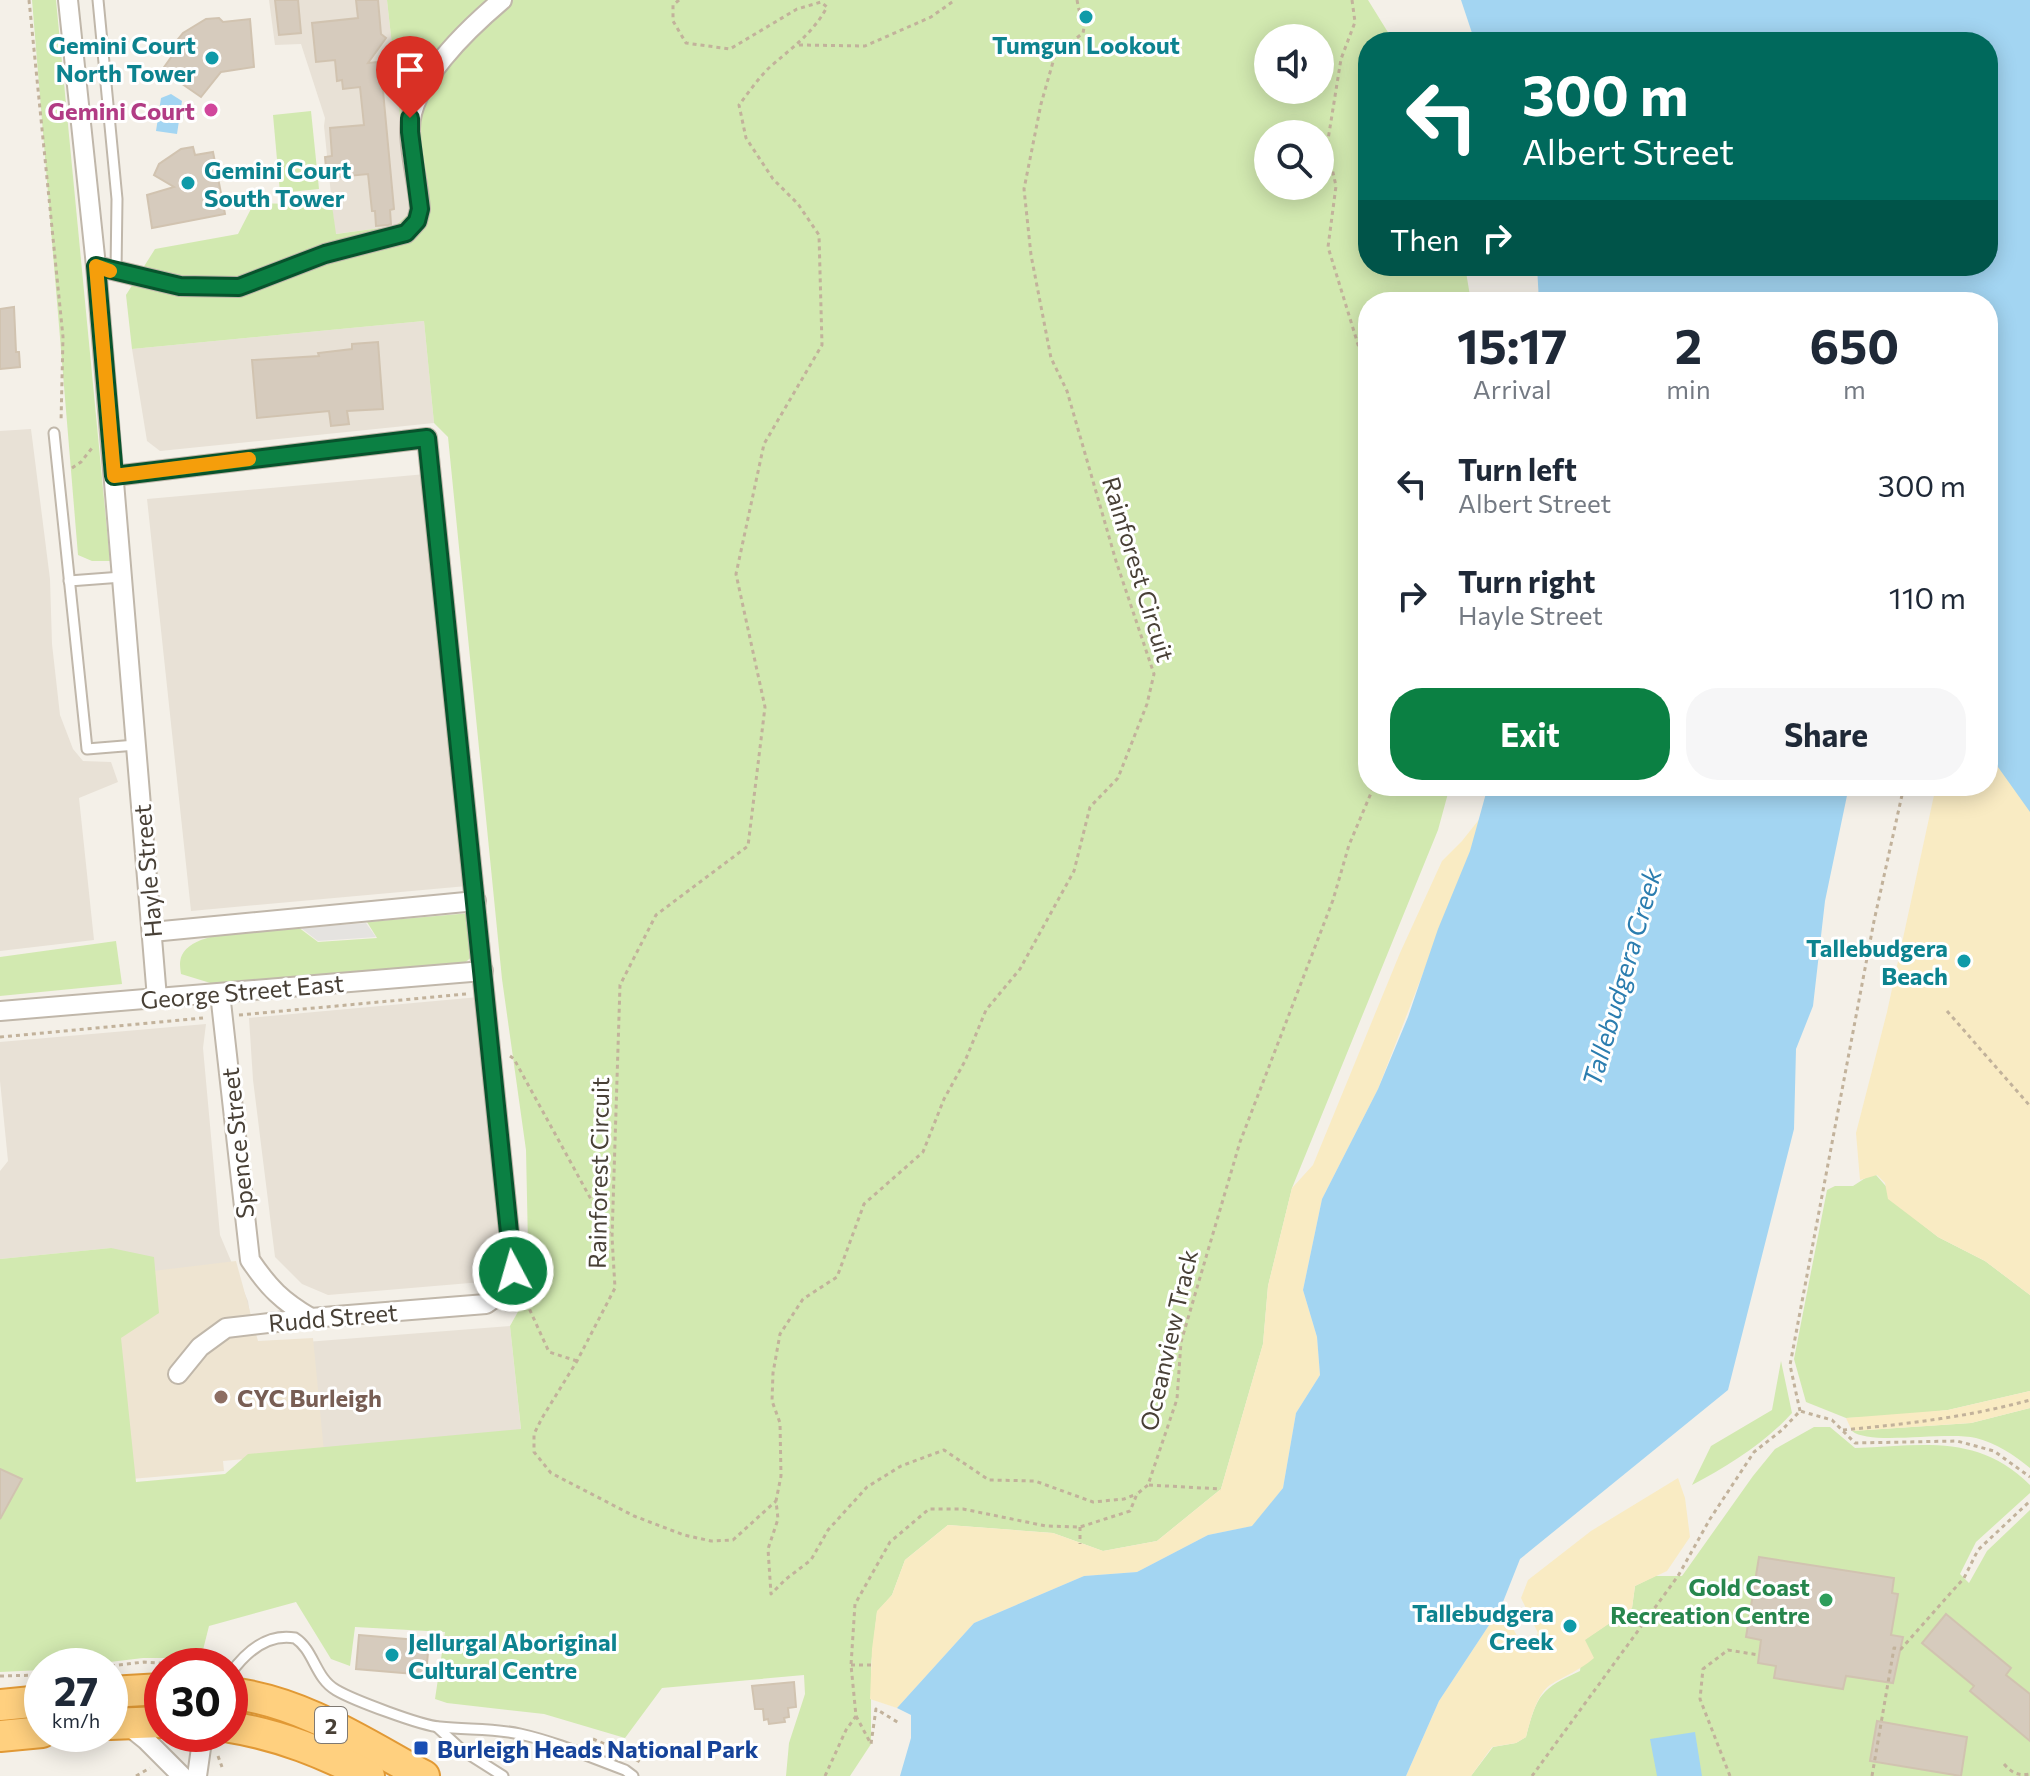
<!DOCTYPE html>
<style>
:root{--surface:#fff;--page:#f6f6f7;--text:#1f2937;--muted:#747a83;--accent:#0b8043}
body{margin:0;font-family:Commissioner,sans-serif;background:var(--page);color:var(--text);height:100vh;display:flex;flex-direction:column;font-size:30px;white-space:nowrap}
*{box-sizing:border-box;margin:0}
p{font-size:26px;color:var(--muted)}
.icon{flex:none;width:44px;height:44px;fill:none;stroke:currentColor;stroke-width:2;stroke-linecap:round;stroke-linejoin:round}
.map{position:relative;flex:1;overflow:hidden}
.panel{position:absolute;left:1358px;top:292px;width:640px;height:504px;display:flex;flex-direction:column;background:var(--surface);border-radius:32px;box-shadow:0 4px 20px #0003}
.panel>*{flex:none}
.banner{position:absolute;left:1358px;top:32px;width:640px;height:244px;border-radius:32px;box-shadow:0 4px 20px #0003;background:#00695c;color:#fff;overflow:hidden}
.buttons{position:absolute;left:1254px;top:24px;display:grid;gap:16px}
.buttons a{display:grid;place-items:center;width:80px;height:80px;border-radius:50%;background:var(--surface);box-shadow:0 4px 20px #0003;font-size:40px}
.speed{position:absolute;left:24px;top:1648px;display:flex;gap:16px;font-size:40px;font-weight:700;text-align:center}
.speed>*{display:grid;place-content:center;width:104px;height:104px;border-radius:50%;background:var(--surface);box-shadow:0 4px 20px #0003;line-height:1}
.speed small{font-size:20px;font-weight:400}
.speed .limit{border:12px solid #d22;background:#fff;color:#111}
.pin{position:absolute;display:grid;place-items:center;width:68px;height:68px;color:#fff;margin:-82px -34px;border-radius:50% 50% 50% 0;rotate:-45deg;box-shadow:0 0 8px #0007}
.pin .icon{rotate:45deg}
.me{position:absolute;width:88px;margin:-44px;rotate:354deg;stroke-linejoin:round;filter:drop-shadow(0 0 6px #0008)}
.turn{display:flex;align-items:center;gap:28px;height:168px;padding:0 32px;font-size:36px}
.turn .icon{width:104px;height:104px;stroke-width:2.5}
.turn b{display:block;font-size:56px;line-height:68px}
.then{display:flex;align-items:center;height:76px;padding:0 32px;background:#0003;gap:16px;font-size:30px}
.eta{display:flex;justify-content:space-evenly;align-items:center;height:136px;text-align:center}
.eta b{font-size:48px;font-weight:700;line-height:56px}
.button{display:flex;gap:16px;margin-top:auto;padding:16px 32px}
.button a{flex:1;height:92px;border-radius:32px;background:var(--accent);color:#fff;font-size:32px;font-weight:700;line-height:92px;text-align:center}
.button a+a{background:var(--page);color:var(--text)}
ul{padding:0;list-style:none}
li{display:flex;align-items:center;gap:24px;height:112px;padding:0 32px}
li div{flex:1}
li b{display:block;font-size:30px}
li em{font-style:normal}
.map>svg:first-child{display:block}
.residential{fill:#e8e1d6}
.education{fill:#eee4d1}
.green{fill:#d2e9b0;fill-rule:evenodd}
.sand{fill:#f9ebc3}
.parking{fill:#e5e3e0}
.water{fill:#a3d5f2}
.building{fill:#d6cbbd;stroke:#d1c3b0;stroke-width:2}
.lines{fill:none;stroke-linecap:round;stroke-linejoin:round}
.service-casing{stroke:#c0b7aa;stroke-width:13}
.minor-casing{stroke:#c0b7aa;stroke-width:22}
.trunk-casing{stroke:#e19935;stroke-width:34}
.path{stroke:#c2b29b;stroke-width:3;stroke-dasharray:4 4;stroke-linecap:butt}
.service{stroke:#fff;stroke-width:9}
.minor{stroke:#fff;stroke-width:18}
.trunk{stroke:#ffd07f;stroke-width:30}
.route-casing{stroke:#07532c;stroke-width:20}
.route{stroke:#0b8043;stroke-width:14}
.slow{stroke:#f59e0b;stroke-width:14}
.culture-dot{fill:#0f9aa8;stroke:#fff;stroke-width:3}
.hotel-dot{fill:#d1479c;stroke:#fff;stroke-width:3}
.education-dot{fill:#8d6e63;stroke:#fff;stroke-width:3}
.leisure-dot{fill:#2e9e5b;stroke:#fff;stroke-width:3}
.transit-dot{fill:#1a4fb4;stroke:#fff;stroke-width:3}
.labels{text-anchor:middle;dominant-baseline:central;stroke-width:6;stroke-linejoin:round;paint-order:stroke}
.shield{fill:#fff;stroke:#7f7972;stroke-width:2}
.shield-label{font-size:22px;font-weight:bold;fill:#484036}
.culture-label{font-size:24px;font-weight:bold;fill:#0d838f;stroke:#fff;text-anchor:end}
.hotel-label{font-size:24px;font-weight:bold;fill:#b23c85;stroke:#fff;text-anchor:end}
.street-label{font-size:24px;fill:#484036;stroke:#fff}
.education-label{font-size:24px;font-weight:bold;fill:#785e54;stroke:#fff;text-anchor:start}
.leisure-label{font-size:24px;font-weight:bold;fill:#27864d;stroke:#fff;text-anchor:end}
.transit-label{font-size:24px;font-weight:bold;fill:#164399;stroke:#fff;text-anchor:start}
.water-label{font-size:26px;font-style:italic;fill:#2b7daf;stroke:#fff}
</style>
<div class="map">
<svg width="2030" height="1776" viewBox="0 0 2030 1776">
<rect width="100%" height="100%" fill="#f4f0e8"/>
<g class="residential">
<path d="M269 0H387L400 117 414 209 395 226 335 234 324 126 325 118 301 44 275 45Z"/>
<path d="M424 321 434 423 160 451 147 441 132 349Z"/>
<path d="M31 429 50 579 52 644 60 715 73 749 83 761 111 762 118 782 79 798 94 940 0 951V431Z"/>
<path d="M426 474 467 886 191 911 147 499Z"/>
<path d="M479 997 490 1105 500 1277 482 1282 328 1295 302 1284 275 1257 253 1080 249 1018Z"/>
<path d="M206 1024 203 1048 220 1235 248 1301 255 1346 510 1326 521 1430 134 1465 111 1248 0 1259V1171L8 1161 0 1081V1042Z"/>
</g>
<path class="education" d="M236 1261 258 1341 313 1338 324 1452 223 1461 224 1471 131 1479 111 1276Z"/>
<g class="green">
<path d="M32 0H56L110 561H92L78 555Z"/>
<path d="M387 0H1368L1394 42H1368V266H1465L1471 302H1368V786H1450L1438 830 1292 1188 1268 1286 1263 1344 1221 1489 1157 1541 1103 1551 1053 1533 948 1525 905 1560 892 1595 877 1612 871 1665V1744L850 1776H786L789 1743 805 1694 804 1675 662 1688 625 1738 544 1714 447 1703 435 1699 445 1632 355 1627 350 1666 331 1659 296 1602 209 1626 201 1658H143L77 1666H42V1670L0 1672V1259L111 1248 154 1257 159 1313 121 1338 136 1482 225 1474 248 1454 521 1429 510 1326 529 1292 526 1150 502 979 448 437 434 423 424 321 132 349 126 295 155 249 238 234 254 203 332 205 336 234 395 226 414 209 400 117ZM1268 38H1320V90H1268ZM1268 134H1320V186H1268Z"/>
<path d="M311 111 319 189 280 193 273 115Z"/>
<path d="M471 913 476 953 459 968 217 985 181 974C180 968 179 961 182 955 195 928 270 931 298 927L318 942 377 938 367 922Z"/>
<path d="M116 941 122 984 0 996V957Z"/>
<path d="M1870 1175H1876L1914 1218 1938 1237 1985 1261 2030 1295V1391L1948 1410 1895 1416 1846 1418 1806 1402 1794 1359 1827 1190 1835 1186H1853Z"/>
<path d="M1781 1361 1792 1413C1765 1443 1728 1466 1692 1485L1711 1446 1772 1410Z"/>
<path d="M2030 1408V1468C2014 1455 1996 1443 1976 1438 1945 1431 1870 1446 1852 1431L1971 1423Z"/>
<path d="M1814 1427H1830L1855 1448C1922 1446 1978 1433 2030 1485V1493L1976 1542 1960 1574 1969 1583 1987 1551 2030 1510V1776H1471L1493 1747 1516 1743 1526 1737C1537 1694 1541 1689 1580 1671L1584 1640 1632 1608 1635 1586 1655 1576H1682L1753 1476 1775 1449Z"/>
</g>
<g class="sand">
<path d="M1988 632 2030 688V1295L1985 1261 1938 1237 1888 1199 1885 1183 1877 1175 1860 1180 1856 1133 1887 1012 1936 786H1988Z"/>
<path d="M1481 817 1470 852 1378 1089 1322 1199 1303 1290 1317 1337 1320 1375 1296 1413 1283 1488 1253 1526 1208 1535 1137 1572 1084 1576 974 1623 897 1708 870 1699 872 1649 877 1611 892 1595 905 1560 948 1525 1053 1533 1103 1551 1157 1541 1221 1489 1263 1344 1268 1286 1292 1188 1313 1165 1400 953 1442 861 1462 841Z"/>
<path d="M2030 1391V1408L1971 1423 1852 1431 1846 1418 1948 1410Z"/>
<path d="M1678 1478 1685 1498 1690 1537 1667 1571 1635 1586 1632 1608 1585 1640 1594 1658C1579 1671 1566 1675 1550 1685 1536 1695 1530 1722 1526 1737L1516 1743 1492 1747 1471 1776H1406L1439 1701 1501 1607 1526 1652 1538 1633 1521 1598 1528 1580 1591 1531Z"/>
</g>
<path class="parking" d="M366 923 376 937 318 941 301 928Z"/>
<g class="water">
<path d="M1461 0H2030V812L1988 753V302H1539L1537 266H1988V42H1475Z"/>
<path d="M171 94 182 101 177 134 156 131 161 98Z"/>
<path d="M1488 786H1849L1825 901 1813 1006 1796 1049 1794 1129 1728 1390 1520 1559 1501 1607 1439 1701 1406 1776H900L911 1738V1715L897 1708 974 1623 1084 1576 1137 1572 1208 1535 1252 1526 1283 1488 1296 1413 1320 1375 1317 1337 1303 1290 1322 1199 1378 1089 1408 1017 1438 929 1470 851Z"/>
<path d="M1695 1732 1702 1776H1657L1650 1739Z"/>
</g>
<g class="building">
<path d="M275 0H298L301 33 279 35Z"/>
<path d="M356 0H378L381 34 386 38 368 63 387 61 389 79 382 80 394 209 390 210 391 224 388 225 376 226 375 211H372L368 174 327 178 325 157 332 156 330 128 364 125 360 87 343 89 342 80 337 81 335 60 316 62 312 23 358 18Z"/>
<path d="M219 18 223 22 250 19 254 67 221 72 201 97 162 70 177 49 175 43 183 33 206 19Z"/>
<path d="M193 147 195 155 213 152 225 214 152 228 147 195 174 187 154 175 159 164 181 149Z"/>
<path d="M14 307 16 352H19L20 367 0 369V309Z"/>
<path d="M378 342 383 409 347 411 349 424 331 426 329 411 257 418 252 360 319 356 318 353 352 349V344Z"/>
<path d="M0 1469 22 1479 0 1519Z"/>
<path d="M1759 1557 1894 1578 1892 1593 1898 1594 1891 1635 1903 1637 1893 1683 1846 1676 1843 1689 1774 1678 1776 1666 1758 1663 1761 1640 1746 1637Z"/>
<path d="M1946 1614 2011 1668 2006 1675 2030 1694V1741L1970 1691 1974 1686 1922 1643Z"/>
<path d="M359 1635 429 1641 426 1675 356 1669Z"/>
<path d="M794 1682 796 1707 788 1708 789 1717 784 1718 785 1722 769 1724 768 1719 764 1720 763 1709H755L752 1686Z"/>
<path d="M1877 1721 1967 1737 1961 1776 1870 1761Z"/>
</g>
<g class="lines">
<defs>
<g id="service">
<path d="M98 0 117 199 116 272"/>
<path d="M54 433 87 749 136 745"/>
<path d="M69 581 122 577"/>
<path d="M230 1674C245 1653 266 1633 295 1638 314 1650 315 1678 336 1690 353 1700 422 1726 440 1727 467 1730 493 1728 520 1734 556 1742 590 1757 625 1770L633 1776"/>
<path d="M437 1727 462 1750 503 1776"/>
</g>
<g id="minor">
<path d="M68 0 96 266 157 998"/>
<path d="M96 266 180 286 239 287 325 254 406 233 417 221 420 209C418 182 410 155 410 129 410 83 469 28 502 0"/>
<path d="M114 476 427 438 513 1271 503 1292 486 1304 311 1318 226 1328 200 1347 178 1374"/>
<path d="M152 932 476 901"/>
<path d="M220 993 250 1260C269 1288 282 1301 311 1318"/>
<path d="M0 1011 483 971"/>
<path d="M126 1724 146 1740 182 1776"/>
<path d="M197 1776 203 1734"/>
</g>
<g id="trunk">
<path d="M110 1692 162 1689"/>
<path d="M230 1693C301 1701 362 1742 424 1776"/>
<path d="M0 1705 42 1701"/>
<path d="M110 1724 162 1722"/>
<path d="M230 1727C280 1735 324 1753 369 1776"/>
<path d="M0 1736 42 1732"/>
</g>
</defs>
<use href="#service" class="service-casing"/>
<use href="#minor" class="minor-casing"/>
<use href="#trunk" class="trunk-casing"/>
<g class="path">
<path d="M29 0 63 337 61 422"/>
<path d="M679 0 673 5V21L686 43 730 49 797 9 821 2 827 7C813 33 793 47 771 66 759 77 749 92 739 105L746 138 773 179 798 204 819 235 822 345 764 444 736 574 765 707 748 846 656 915 620 985 612 1237 615 1288 577 1361 542 1418 534 1434V1452L551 1473 634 1516 684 1535 711 1541 733 1540 776 1501"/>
<path d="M1077 0 1079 10 1086 17 1083 33 1055 55 1041 104 1024 189 1031 255 1051 358 1067 391 1116 561 1154 674 1147 704 1118 778 1090 807 1074 871 1020 969 986 1010 965 1061 944 1099 923 1152 864 1204 837 1277 803 1299 780 1334 773 1373 772 1401 780 1423 781 1476 776 1501 778 1519 768 1549 771 1594 786 1579 811 1560 828 1530 867 1487 901 1466 944 1450 989 1480 1035 1481 1093 1502 1124 1499 1137 1494"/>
<path d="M1352 0 1355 22 1341 59 1327 146 1336 186 1328 247 1368 377"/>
<path d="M799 45 865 46 931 17 955 0"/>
<path d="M72 468 81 462 92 448"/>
<path d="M1947 1011 2030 1106"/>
<path d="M239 1015 466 994"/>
<path d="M0 1037 203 1018"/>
<path d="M510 1056 514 1059 610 1234"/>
<path d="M523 1295 549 1352 577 1361"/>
<path d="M1800 1411 1790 1365 1874 921 1904 786"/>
<path d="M1843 1430C1907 1424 1968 1417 2030 1400"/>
<path d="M1149 1485 1221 1489"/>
<path d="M1080 1527V1544"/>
<path d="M851 1665H871"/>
<path d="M111 1666 144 1662 211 1666"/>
<path d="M0 1676 42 1675"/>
<path d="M856 1716 871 1744 876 1709 899 1723"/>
<path d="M593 1739 622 1751 640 1762"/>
<path d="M218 1756 222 1767"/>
<path d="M2004 1764C2012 1773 2018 1776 2030 1774"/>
<path d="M136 1776 150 1768"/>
<path d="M825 1776 846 1730 856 1716 851 1665 855 1604 890 1542 929 1509H963L1046 1526 1080 1527 1130 1511 1137 1494 1148 1485 1177 1399 1181 1342 1240 1142 1333 900 1349 845 1374 786"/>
<path d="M1532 1776 1678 1576 1710 1519 1754 1452 1782 1430 1800 1411 1832 1420 1855 1443 1957 1441 1994 1451 2030 1477"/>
<path d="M1730 1776 1700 1699 1703 1669 1728 1650 1759 1655"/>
<path d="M1872 1776 1894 1648 1901 1649 1964 1578 1978 1550 2030 1501"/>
</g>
<use href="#service" class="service"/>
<use href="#minor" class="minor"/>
<use href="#trunk" class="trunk"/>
</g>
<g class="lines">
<defs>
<path id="route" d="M410 118V132L420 209 417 221 406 233 325 254 239 287 180 286 96 266 114 476 427 438 513 1271"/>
</defs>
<use href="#route" class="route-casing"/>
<use href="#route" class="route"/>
<path class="slow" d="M110 271 96 266 114 476 249 459"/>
</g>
<g class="culture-dot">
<circle cx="1086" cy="17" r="8"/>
<circle cx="212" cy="58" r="8"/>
<circle cx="188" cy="183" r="8"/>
<circle cx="1964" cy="961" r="8"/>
<circle cx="1570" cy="1626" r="8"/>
<circle cx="392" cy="1655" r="8"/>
</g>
<circle class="hotel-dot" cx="211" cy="110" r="8"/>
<circle class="education-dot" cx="221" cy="1397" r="8"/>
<circle class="leisure-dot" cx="1826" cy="1600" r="8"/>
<rect class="transit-dot" x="413" y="1740" width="16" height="16" rx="4"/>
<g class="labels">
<rect class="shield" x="315" y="1707" width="32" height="36" rx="6"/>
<g class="shield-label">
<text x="331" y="1725">2</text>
</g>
<g class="culture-label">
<text x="196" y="44">Gemini Court<tspan x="196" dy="28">North Tower</tspan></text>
<text x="1086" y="44" text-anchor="middle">Tumgun Lookout</text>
<text x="204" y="169" text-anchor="start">Gemini Court<tspan x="204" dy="28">South Tower</tspan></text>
<text x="1948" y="947">Tallebudgera<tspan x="1948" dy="28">Beach</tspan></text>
<text x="1554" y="1612">Tallebudgera<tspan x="1554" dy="28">Creek</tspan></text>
<text x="408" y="1641" text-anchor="start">Jellurgal Aboriginal<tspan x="408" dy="28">Cultural Centre</tspan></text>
</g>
<g class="hotel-label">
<text x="195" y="110">Gemini Court</text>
</g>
<g class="street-label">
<text transform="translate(1139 569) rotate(73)">Rainforest Circuit</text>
<text transform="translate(147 871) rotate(-95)">Hayle Street</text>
<text transform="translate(242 991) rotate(-5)">George Street East</text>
<text transform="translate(237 1143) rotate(-96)">Spence Street</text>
<text transform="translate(598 1173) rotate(-89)">Rainforest Circuit</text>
<text transform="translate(333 1317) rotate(-5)">Rudd Street</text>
<text transform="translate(1168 1340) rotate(-77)">Oceanview Track</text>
</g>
<g class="education-label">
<text x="237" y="1397">CYC Burleigh</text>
</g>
<g class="leisure-label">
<text x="1810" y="1586">Gold Coast<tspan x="1810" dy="28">Recreation Centre</tspan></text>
</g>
<g class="transit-label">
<text x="437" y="1748">Burleigh Heads National Park</text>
</g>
<g class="water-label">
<text transform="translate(1621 977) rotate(-74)">Tallebudgera Creek</text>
</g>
</g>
</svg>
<div class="buttons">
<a><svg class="icon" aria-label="sound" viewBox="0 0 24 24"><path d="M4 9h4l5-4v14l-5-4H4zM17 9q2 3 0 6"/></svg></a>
<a><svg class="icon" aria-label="search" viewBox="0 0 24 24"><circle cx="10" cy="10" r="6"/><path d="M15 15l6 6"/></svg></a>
</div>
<div class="speed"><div>27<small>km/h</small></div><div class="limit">30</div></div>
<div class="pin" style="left:410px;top:118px;background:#d93025"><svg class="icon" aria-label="arrive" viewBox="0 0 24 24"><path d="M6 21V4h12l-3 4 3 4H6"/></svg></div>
<svg class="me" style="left:513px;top:1271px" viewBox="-20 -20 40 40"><circle r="17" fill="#0b8043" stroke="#fff" stroke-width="3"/><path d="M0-11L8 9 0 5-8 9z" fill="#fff"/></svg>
<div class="banner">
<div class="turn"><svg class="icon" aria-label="left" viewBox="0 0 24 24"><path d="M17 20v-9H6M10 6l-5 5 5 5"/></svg><div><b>300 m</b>Albert Street</div></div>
<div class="then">Then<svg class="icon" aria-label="right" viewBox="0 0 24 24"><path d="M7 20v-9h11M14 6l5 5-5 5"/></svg></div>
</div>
<section class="panel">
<div class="eta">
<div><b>15:17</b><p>Arrival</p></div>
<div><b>2</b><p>min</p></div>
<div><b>650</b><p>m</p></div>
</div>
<ul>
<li><svg class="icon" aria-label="left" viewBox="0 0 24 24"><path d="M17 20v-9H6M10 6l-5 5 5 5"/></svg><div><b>Turn left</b><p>Albert Street</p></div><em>300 m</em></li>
<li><svg class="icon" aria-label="right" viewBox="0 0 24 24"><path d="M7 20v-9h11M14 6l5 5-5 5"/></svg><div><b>Turn right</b><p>Hayle Street</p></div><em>110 m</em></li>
</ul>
<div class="button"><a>Exit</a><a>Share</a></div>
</section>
</div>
